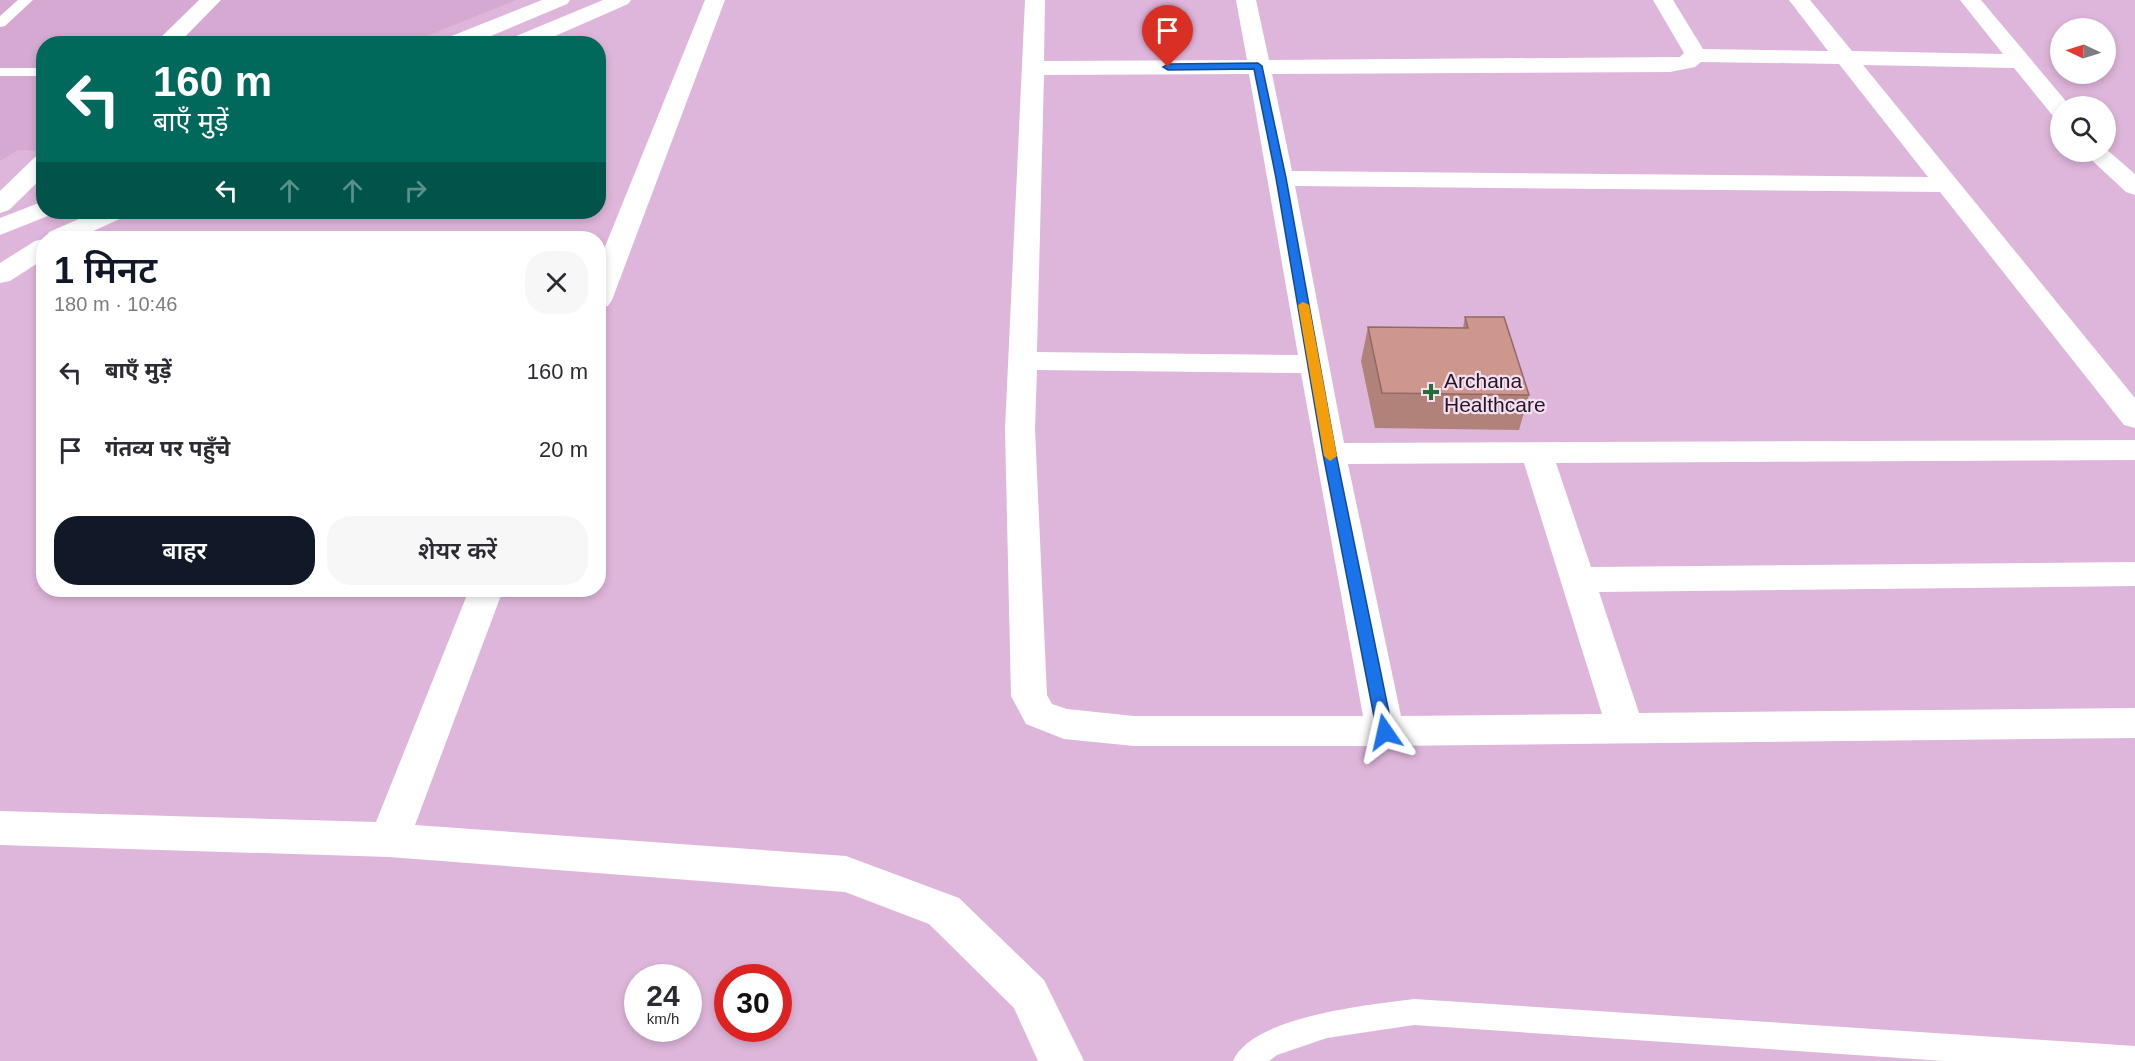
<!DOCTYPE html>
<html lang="hi">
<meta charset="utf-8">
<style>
:root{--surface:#fff;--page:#f7f7f7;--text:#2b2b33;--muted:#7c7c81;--accent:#111827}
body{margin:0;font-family:Helvetica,"Noto Sans Devanagari",sans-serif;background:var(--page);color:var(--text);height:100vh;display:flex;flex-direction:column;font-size:22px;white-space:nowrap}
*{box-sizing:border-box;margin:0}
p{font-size:20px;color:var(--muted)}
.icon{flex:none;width:33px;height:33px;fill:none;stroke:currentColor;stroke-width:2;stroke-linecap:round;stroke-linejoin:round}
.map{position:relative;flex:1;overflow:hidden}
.sheet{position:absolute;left:36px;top:231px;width:570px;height:366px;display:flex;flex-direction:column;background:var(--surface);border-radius:24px;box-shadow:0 3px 9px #0003}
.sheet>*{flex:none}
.banner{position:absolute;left:36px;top:36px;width:570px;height:183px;border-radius:24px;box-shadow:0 3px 9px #0003;background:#00695c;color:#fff;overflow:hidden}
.needle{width:39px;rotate:274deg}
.controls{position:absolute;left:2050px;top:18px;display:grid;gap:12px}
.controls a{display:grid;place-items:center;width:66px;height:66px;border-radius:50%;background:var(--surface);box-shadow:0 3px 9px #0003;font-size:30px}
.speed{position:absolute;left:624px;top:964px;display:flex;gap:12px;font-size:30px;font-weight:700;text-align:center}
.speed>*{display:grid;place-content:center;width:78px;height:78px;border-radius:50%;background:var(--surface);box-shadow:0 3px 9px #0003;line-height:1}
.speed small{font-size:15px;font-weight:400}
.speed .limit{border:9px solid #d22;background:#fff;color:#111}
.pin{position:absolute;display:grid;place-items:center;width:51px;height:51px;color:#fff;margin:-62px -26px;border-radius:50% 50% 50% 0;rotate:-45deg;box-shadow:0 0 6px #0007}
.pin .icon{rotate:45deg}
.me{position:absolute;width:66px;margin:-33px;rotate:349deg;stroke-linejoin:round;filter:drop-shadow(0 0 4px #0008)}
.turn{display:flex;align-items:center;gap:21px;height:126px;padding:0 18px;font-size:27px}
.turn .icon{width:78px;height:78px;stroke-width:2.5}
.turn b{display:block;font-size:42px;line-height:51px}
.lanes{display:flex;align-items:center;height:57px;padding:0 18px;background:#0003;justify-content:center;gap:30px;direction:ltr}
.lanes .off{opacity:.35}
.round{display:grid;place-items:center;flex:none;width:63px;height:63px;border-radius:24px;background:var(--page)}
.head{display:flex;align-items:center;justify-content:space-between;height:102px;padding:0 18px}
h1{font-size:36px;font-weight:600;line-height:45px;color:var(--accent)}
.action{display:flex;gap:12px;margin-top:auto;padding:12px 18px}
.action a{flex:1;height:69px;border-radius:24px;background:var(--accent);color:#fff;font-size:24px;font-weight:600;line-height:69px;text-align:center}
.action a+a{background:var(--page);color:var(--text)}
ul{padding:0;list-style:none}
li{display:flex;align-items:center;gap:18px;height:78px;padding:0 18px}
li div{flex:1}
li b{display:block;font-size:22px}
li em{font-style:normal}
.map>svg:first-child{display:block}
.built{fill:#d6a9d2}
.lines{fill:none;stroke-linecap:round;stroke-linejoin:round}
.lane{fill:#fff;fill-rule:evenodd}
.street{fill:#fff;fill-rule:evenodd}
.secondary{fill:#fff;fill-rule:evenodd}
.wall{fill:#b1827a}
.building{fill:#ce978e;stroke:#906a63;stroke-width:1.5}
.route{fill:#1a73e8;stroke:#114b97;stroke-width:1.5}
.slow{fill:#f59e0b}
.poi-dot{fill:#256d39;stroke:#f4dff1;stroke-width:2}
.labels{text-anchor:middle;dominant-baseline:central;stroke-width:4.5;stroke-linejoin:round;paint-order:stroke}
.poi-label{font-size:21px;fill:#251624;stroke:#f4dff1;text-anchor:start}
</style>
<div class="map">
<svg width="2135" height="1061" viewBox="0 0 2135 1061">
<rect width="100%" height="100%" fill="#dfb6db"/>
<path class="built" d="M0 0H516L409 43 44 44 43 151 18 150 0 161Z"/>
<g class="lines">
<g class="lane">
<path d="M18 0H33L5 26 0 27V16Z"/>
<rect x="0" y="68" width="44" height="8"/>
<path d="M1414 999 2135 1046V1061H1944L1414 1025 1327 1038 1277 1055 1269 1061H1233C1252 1016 1369 1005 1414 999Z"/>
</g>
<g class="street">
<path d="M199 0H221L178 44H154Z"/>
<path d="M705 0H725L612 300 608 306 598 308V264Z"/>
<path d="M1025 0H1045L1044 61 1247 60 1236 0H1256L1269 60 1680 57 1684 53 1653 0H1673L1703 49 1828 51 1789 0H1810L1852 51 2003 54 1960 0H1981L2070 106H2061V118L2053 116 2014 68 1863 65 2135 398V428L2124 425 1940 192 1295 186 1344 443 2135 440V460L1556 463 1591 567 2135 562V586L1599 592 1639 713 2135 708V738L1385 746H1134L1064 739 1026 724 1011 696 1005 429ZM1701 62 1839 64 1928 177 1292 171 1272 74 1670 72 1695 67ZM1249 74 1298 355 1037 352 1044 75ZM1037 370 1301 373 1363 716H1134L1067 709 1052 704 1047 695 1035 429ZM1524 463 1602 714 1401 716 1348 464Z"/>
<path d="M2106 149 2135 174V195L2126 192 2083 152H2106Z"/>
<path d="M44 155V176L9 210 0 213V191L35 157Z"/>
<path d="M469 590H503L415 825 846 856 959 898 1044 980 1084 1061H1038L1014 1008 929 924 845 892 389 857 0 845V811L376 822Z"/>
</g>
<g class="secondary">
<path d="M542 0H570L567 4 472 44H441L444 39Z"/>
<path d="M603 0H631L628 4 537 44H506L509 39Z"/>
<path d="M44 201V212H55L53 214 0 235V218Z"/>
<path d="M95 212H128L124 217 78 238H45L49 232Z"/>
<path d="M44 239V259L10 281 0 283V263L35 241Z"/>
</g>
</g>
<path class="wall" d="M1465 317 1529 395 1519 430 1375 428 1361 361 1368 327 1463 328Z"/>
<path class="building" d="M1465 317H1504L1529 395 1382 393 1368 327 1468 328Z"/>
<path class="route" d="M1258 63 1262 66 1286 178 1336 454 1393 732 1390 736 1385 738 1379 736 1377 732 1323 454 1276 178 1254 69 1168 70 1163 67 1168 64Z"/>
<path class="slow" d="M1303 302 1309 305 1337 456 1330 461 1324 456 1298 305Z"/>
<path class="poi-dot" d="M1428 383h6v6h6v6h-6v6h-6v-6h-6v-6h6z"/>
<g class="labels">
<g class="poi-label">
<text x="1444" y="380">Archana<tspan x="1444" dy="24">Healthcare</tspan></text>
</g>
</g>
</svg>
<div class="controls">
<a><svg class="needle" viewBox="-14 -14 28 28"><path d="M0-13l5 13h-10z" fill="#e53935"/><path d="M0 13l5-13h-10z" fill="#7c7c81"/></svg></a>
<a><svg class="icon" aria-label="search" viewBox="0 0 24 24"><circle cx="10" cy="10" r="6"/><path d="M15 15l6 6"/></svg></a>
</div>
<div class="speed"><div>24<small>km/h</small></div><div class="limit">30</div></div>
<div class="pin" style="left:1168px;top:67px;background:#d93025"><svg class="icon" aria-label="arrive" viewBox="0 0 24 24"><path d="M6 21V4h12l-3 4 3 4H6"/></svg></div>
<svg class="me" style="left:1385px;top:732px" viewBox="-20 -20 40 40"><path d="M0-17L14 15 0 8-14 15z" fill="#1a73e8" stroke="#fff" stroke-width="4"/></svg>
<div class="banner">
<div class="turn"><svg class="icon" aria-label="left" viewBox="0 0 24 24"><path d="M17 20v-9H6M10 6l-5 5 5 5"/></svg><div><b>160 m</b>बाएँ मुड़ें</div></div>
<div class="lanes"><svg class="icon" aria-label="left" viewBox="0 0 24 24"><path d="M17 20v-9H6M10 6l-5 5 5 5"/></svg><svg class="icon off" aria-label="ahead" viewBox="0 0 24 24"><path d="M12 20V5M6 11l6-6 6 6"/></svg><svg class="icon off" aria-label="ahead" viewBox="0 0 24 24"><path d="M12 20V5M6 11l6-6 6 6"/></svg><svg class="icon off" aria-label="right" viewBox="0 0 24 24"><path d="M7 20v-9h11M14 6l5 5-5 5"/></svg></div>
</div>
<section class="sheet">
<div class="head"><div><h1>1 मिनट</h1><p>180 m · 10:46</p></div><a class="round"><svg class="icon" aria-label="close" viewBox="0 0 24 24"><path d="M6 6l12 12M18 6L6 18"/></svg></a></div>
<ul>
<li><svg class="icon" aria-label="left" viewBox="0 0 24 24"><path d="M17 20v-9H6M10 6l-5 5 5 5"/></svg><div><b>बाएँ मुड़ें</b></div><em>160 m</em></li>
<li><svg class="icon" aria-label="arrive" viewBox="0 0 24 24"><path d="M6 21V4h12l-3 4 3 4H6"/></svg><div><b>गंतव्य पर पहुँचे</b></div><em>20 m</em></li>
</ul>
<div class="action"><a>बाहर</a><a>शेयर करें</a></div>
</section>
</div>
